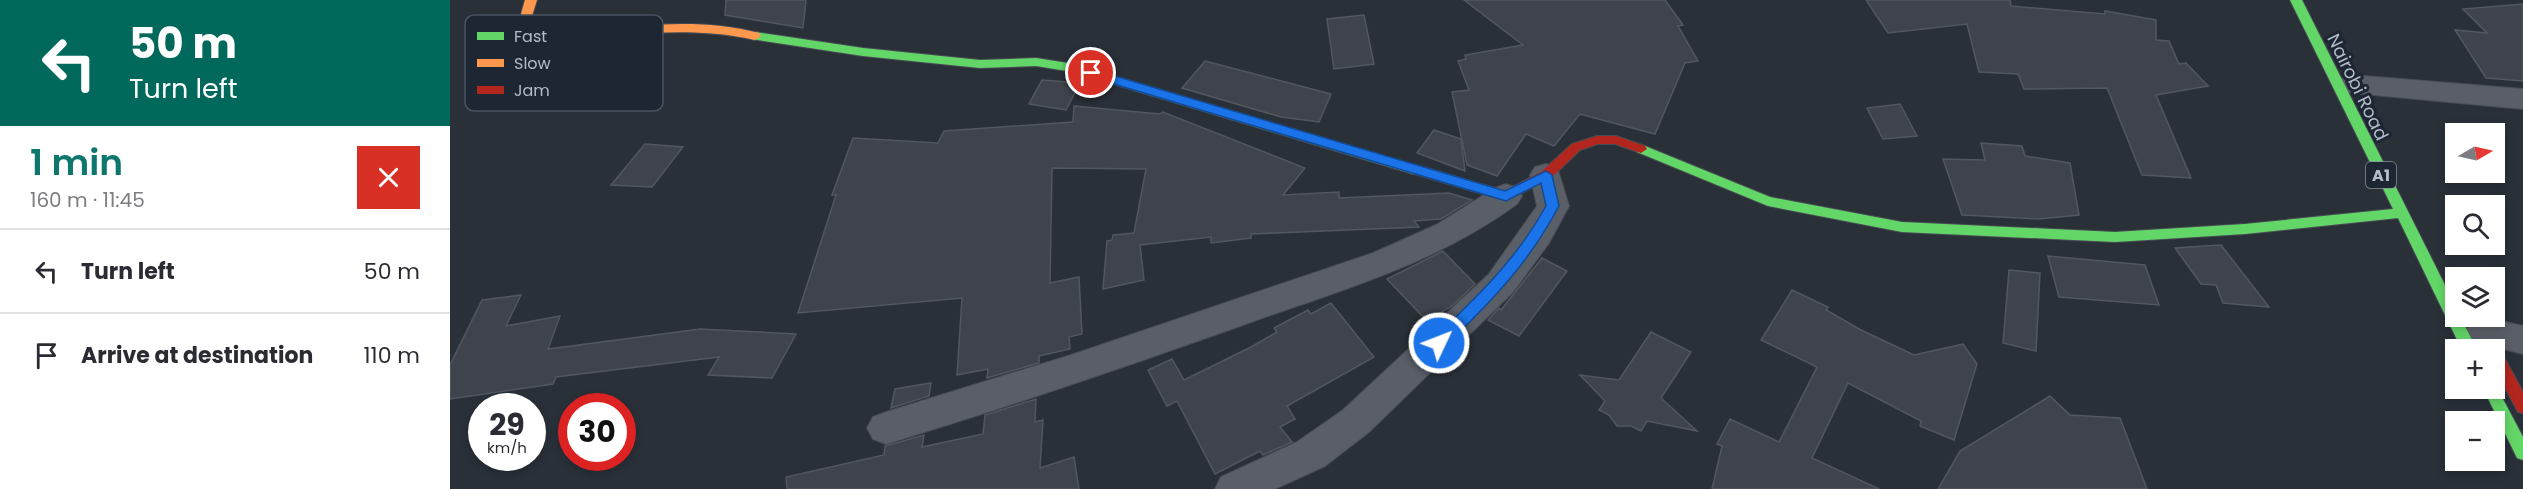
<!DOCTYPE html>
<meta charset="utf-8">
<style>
:root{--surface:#fff;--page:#f2f2f3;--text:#2b2b33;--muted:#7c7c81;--line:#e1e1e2;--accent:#0f766e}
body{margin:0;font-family:Poppins,sans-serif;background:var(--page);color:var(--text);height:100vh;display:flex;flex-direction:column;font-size:22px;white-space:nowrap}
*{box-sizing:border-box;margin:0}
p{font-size:20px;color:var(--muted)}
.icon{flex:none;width:33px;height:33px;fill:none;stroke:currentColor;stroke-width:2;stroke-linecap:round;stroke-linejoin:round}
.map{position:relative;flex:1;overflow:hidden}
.panel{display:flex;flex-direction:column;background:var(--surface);width:450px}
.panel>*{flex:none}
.top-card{background:#00695c;color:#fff;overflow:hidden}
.needle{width:39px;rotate:81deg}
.tools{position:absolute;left:1995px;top:123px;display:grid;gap:12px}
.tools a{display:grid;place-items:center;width:60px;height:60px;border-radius:0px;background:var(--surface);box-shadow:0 3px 9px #0003;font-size:30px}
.speed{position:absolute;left:18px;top:393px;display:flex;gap:12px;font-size:30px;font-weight:700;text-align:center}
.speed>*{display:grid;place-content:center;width:78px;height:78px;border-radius:50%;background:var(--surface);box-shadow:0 3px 9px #0003;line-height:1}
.speed small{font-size:15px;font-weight:400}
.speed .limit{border:9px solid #d22;background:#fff;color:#111}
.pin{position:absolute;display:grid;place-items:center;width:51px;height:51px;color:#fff;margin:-26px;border:3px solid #fff;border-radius:50%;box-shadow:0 2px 6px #0007}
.me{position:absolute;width:66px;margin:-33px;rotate:47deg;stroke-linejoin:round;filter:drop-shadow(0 0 4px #0008)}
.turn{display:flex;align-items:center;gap:21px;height:126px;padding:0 30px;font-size:27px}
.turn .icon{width:78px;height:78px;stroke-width:2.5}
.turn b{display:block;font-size:42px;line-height:51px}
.round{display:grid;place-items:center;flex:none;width:63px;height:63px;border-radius:0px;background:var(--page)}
.headline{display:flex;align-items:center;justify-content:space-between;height:102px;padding:0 30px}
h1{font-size:36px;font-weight:600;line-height:45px;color:var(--accent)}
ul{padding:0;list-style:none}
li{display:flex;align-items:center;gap:18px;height:84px;padding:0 30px;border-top:2px solid var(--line)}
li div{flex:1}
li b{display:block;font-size:22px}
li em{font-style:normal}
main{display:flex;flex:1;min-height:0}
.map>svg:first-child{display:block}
.building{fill:#3f444c;stroke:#52575f;stroke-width:1.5}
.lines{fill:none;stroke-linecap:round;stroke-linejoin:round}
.street-casing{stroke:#484c55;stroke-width:2}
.fast-casing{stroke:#484c55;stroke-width:2}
.slow-casing{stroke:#484c55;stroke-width:2}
.jam-casing{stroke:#484c55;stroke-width:2}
.street{fill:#5a5e66;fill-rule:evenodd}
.fast{fill:#63d668;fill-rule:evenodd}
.slow{fill:#ff974d;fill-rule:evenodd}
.jam{fill:#b3261e;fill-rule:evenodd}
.route{fill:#1a73e8;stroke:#114b97;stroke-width:1.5}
.labels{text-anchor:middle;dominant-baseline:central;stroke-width:6;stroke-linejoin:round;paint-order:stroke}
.shield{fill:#1d2633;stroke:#878f9c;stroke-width:1.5}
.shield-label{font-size:16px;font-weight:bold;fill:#b4bcc9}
.street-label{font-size:18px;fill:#b4bcc9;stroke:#1d2633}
.key{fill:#1d2633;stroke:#4a5360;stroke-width:1.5}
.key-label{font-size:16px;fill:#b4bcc9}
</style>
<main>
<section class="panel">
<div class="top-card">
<div class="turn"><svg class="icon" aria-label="left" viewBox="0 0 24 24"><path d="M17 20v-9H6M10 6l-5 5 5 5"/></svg><div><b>50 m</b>Turn left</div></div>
</div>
<div class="headline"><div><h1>1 min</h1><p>160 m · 11:45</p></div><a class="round" style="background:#d93025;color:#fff"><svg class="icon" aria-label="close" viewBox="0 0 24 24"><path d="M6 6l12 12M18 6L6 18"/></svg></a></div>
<ul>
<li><svg class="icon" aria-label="left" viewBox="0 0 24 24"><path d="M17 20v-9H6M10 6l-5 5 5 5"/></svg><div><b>Turn left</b></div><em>50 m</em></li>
<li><svg class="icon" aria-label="arrive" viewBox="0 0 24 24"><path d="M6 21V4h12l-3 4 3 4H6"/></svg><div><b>Arrive at destination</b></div><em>110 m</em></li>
</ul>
</section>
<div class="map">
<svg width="2073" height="489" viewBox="0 0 2073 489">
<rect width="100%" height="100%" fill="#2a3038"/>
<g class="building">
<path d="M276 0H356L353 28 275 15Z"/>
<path d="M1014 0H1215L1233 25 1228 26 1248 61 1235 63 1205 134 1130 114 1104 146 1076 134 1047 176 1017 165 1002 92 1019 90 1008 61 1016 59 1015 55 1073 45Z"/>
<path d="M1416 0H1560L1561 6 1655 14V11L1706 20V40L1719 41 1729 64 1736 63 1758 86 1706 95 1741 178 1692 175 1657 88 1574 89 1568 74 1529 72 1517 24 1438 33Z"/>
<path d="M2073 4V81L2036 78 2005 30 2037 33 2013 9Z"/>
<path d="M914 15 924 64 884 69 877 19Z"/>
<path d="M755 61 881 94 869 122 831 117 732 88Z"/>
<path d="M592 80 630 83 616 110 579 104Z"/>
<path d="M1450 104 1467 136 1433 139 1417 108Z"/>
<path d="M624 106 710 114 713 112 855 168 833 195 889 192V198L999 193 1022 200 991 219 964 221 969 227 801 234V238L761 243V237L690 245 694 280 653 289 657 241 662 240 663 235 684 233 696 169 602 168 600 283 629 277 632 334 619 337 620 349 589 356V363L537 378 538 369 507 375 512 298 348 313 386 195H382L403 138 488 143 494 131 623 122Z"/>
<path d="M984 130 1011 139 1015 171 967 153Z"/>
<path d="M1531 143 1572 146 1575 156 1620 163 1629 215 1588 219 1512 215 1493 159 1535 160Z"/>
<path d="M195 144 233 147 202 187 161 185Z"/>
<path d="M1771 245 1819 307 1773 303 1766 285 1751 284 1725 248Z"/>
<path d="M993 251 1025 284 1002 306 977 321 937 279Z"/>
<path d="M1598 256 1695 265 1709 305 1609 297Z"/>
<path d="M1092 258 1117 271 1069 336 1038 320 1049 308 1051 310Z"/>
<path d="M1559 270 1590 273 1586 351 1553 343Z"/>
<path d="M1342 290 1378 307 1376 310 1411 330 1464 355 1513 344 1527 364 1504 440 1470 426 1471 421 1398 383 1362 458 1429 489H1262L1272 446 1267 444 1280 419 1329 442 1367 367 1311 340Z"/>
<path d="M71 295 56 326 110 316 98 349 250 329 346 334 322 378 258 375 269 357 106 377 103 384 0 399V365L32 300Z"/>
<path d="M881 303 924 357 837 406 845 419 830 427 842 442 813 455 810 451 765 474 727 401 717 406 698 370 722 359 734 380 801 347 827 332 824 328 858 310 861 314Z"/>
<path d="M1201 332 1241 352 1211 398 1247 431 1197 421 1191 431 1181 426H1167L1159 415 1149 410 1155 401 1130 375 1169 380Z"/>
<path d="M481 383 479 396 441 408 445 389Z"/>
<path d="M1600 396 1620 415 1670 418 1697 489H1488L1510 451Z"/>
<path d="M586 399 585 422 593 420 590 468 624 457 629 489H337L336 477 434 455 435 446 474 435 472 447 533 434 535 415Z"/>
</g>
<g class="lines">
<defs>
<g id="street">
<path d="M1902 75 2073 89V109L1892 92 1887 85 1892 78Z"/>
<path d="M1096 164 1107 167 1119 206 1099 243 1063 292 919 432 875 466 825 489H765L771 477 847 442 893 410 1039 274 1087 206 1080 175 1085 167Z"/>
<path d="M1056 184 1067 188 1072 196 1067 204C988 262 898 288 807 320 684 364 561 406 436 444L423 439 417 428 423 417 436 412 621 355 923 253 986 225 1045 188Z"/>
<path d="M2034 317 2073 326V354L2022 341 2016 331 2022 321Z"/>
</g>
<g id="fast">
<path d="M1840 0H1852L2006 307V316H2010L2027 350H2012L1948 218 1795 234 1665 242 1452 232 1318 206 1187 152 1185 149 1187 146H1195L1320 197 1452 222 1665 232 1795 224 1943 209Z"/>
<path d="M305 32 413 48 530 60 586 58 624 64 968 166 969 169 963 174 623 72 586 66 530 68 413 56 301 39V33Z"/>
<path d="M2045 384 2073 437V460L2067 458 2033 388H2044Z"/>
</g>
<path id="slow" d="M75 0H87L80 22 85 38C159 30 236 14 309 33L311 36 305 40C231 23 156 38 81 46 63 38 71 13 75 0Z"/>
<g id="jam">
<path d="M1147 136H1166L1195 146 1197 149 1191 153 1165 144H1148L1130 150 1101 178 1056 201 958 172 957 169 963 164 1055 191 1091 172 1122 144Z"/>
<path d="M2044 346 2049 348 2073 392V413L2068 412 2044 367V350H2038Z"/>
</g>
</defs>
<use href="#street" class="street-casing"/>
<use href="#fast" class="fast-casing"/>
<use href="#slow" class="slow-casing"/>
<use href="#jam" class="jam-casing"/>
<use href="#street" class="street"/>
<use href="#fast" class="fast"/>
<use href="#slow" class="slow"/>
<use href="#jam" class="jam"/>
</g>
<path class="route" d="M641 69 1055 191 1096 171 1102 175 1109 206C1077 266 1042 300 994 348L989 349 981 343 983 339C1026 298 1067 259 1096 206L1091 183 1056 201 637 76 635 73Z"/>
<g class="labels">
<rect class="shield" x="1916" y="162" width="30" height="26" rx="4.5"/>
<g class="shield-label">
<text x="1931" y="175">A1</text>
</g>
<g class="street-label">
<text transform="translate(1908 87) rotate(64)">Nairobi Road</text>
</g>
</g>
<rect x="15" y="15" width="198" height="96" rx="9" class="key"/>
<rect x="27" y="32" width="27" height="8" fill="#63d668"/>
<rect x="27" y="59" width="27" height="8" fill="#ff974d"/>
<rect x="27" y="86" width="27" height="8" fill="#b3261e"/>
<g class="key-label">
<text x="64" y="42">Fast</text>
<text x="64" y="69">Slow</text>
<text x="64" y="96">Jam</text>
</g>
</svg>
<div class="tools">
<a><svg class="needle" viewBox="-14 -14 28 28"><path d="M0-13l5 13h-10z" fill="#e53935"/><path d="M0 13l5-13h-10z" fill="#7c7c81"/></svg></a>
<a><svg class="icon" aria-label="search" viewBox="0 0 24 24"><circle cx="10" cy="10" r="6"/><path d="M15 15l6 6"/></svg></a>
<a><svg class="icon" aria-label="layers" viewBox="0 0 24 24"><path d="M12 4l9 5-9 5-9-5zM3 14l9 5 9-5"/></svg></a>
<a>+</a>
<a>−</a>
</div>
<div class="speed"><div>29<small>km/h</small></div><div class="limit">30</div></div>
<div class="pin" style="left:641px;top:73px;background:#d93025"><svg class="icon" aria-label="arrive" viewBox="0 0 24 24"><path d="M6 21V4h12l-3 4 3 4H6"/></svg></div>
<svg class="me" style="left:989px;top:343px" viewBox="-20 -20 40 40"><circle r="17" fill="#1a73e8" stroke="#fff" stroke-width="3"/><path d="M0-11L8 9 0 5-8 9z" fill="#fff"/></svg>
</div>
</main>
